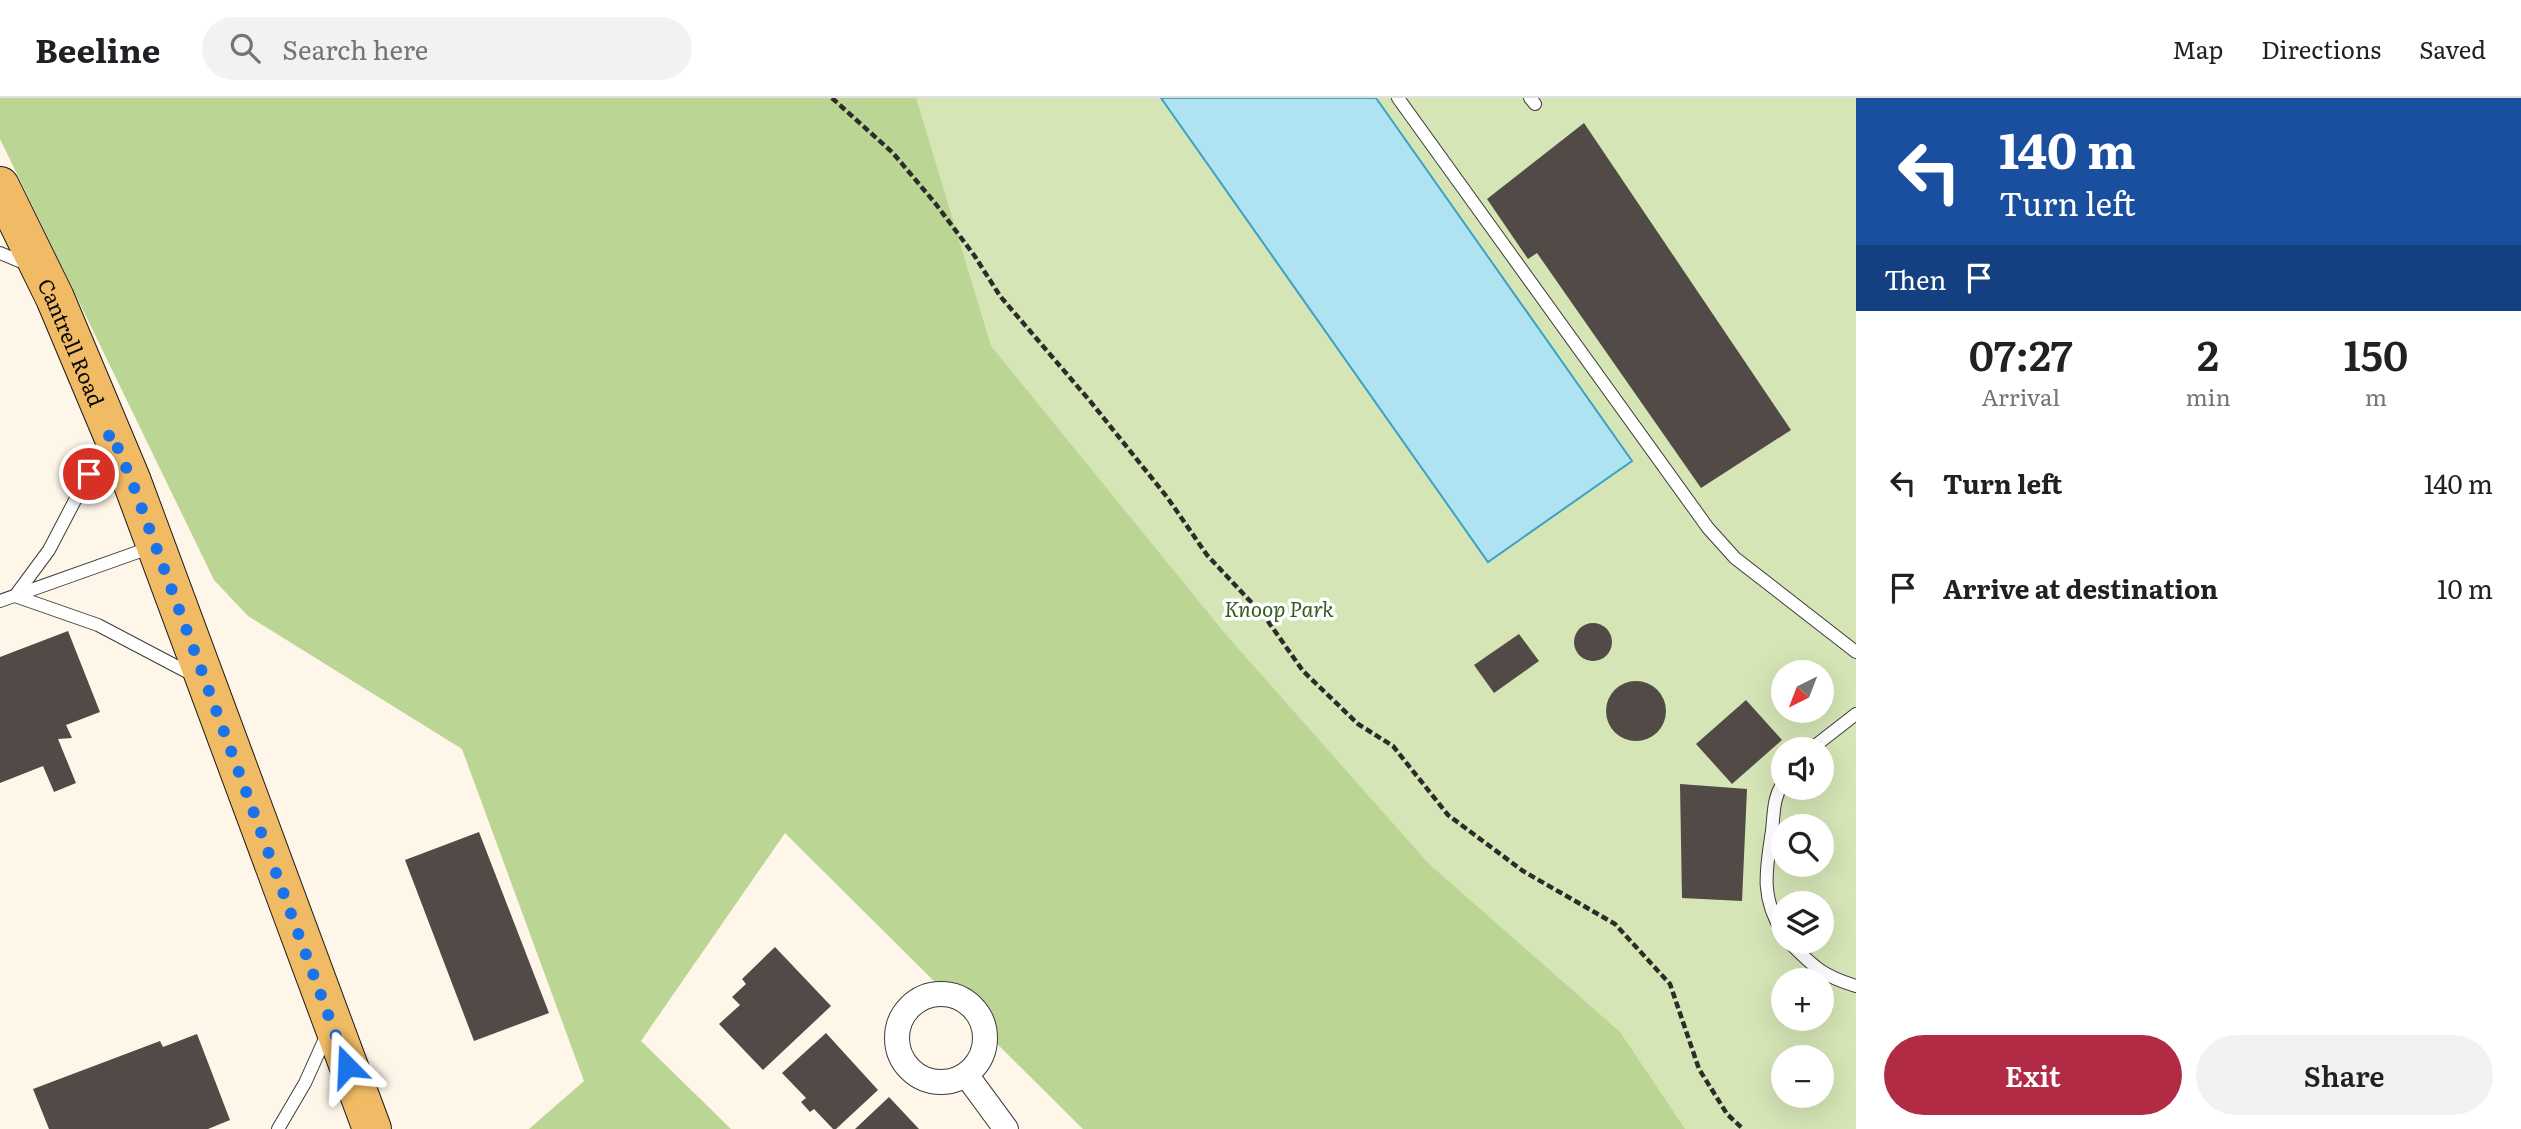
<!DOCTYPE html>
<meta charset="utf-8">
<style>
:root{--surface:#fff;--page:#f2f2f2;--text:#202124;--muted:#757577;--line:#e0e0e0;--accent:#b12b45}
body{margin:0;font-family:Literata,serif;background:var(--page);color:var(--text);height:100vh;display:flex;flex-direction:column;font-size:26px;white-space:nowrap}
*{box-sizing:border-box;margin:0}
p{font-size:23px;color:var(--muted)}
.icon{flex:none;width:38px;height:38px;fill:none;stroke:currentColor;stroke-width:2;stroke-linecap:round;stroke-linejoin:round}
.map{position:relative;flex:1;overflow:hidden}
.panel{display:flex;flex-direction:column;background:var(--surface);width:665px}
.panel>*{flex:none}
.guide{background:#1a4fa0;color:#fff;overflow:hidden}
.needle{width:46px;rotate:222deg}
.tools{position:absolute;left:1771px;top:562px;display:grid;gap:14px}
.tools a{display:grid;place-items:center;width:63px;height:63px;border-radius:50%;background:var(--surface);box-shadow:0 7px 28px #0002;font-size:35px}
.pin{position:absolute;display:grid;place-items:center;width:60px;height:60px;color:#fff;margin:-30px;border:4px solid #fff;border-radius:50%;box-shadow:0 2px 7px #0007}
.me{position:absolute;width:77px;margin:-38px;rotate:339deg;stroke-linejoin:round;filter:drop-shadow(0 0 5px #0008)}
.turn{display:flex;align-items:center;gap:24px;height:147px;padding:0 28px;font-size:32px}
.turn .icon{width:91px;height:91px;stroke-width:2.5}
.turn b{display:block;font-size:49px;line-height:60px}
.then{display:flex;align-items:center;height:66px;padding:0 28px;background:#0003;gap:14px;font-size:26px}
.eta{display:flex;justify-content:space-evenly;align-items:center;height:119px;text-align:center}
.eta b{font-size:42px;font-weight:600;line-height:49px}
.cta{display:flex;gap:14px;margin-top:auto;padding:14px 28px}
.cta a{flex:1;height:80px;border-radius:42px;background:var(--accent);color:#fff;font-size:28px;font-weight:600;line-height:80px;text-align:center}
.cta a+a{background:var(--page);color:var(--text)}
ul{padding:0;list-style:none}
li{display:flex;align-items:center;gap:21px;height:105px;padding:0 28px}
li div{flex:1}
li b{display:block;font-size:26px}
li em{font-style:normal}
header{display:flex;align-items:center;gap:42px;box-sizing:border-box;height:98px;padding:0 35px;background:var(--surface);border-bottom:2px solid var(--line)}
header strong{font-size:33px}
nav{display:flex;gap:38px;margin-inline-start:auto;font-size:24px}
.search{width:490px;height:63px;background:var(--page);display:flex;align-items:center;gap:18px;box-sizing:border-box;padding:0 24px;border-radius:38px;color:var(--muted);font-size:26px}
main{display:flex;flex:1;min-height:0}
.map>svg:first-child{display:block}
.green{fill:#d5e5b5;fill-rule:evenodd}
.forest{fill:#bbd595}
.water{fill:#b0e3f2;stroke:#3ba2c5;stroke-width:2}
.building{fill:#524a47}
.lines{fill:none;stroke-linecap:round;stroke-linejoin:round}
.lane-casing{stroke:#3d3d3d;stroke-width:14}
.street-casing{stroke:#3d3d3d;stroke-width:26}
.primary-casing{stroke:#1b1b1b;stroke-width:40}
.path{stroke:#2c2c2c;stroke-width:4.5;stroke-dasharray:7 3.5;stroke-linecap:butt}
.lane{stroke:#fff;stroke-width:12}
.street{stroke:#fff;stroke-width:24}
.primary{stroke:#f1bb65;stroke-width:38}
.route{stroke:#1a73e8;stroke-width:12;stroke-dasharray:0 21.6}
.labels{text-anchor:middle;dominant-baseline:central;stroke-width:7;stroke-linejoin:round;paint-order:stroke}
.street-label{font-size:21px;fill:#0a0a0a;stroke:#fff}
.park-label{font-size:21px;font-style:italic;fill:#355d1f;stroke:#fff}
</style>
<header>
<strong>Beeline</strong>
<div class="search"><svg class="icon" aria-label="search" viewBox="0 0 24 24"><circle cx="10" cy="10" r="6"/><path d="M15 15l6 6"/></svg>Search here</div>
<nav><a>Map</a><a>Directions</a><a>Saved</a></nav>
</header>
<main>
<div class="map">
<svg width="1856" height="1031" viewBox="0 0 1856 1031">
<rect width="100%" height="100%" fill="#fef6e8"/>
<path class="green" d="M0 0H1856V1031H1083L785 735ZM1783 574H1822V612H1783ZM1783 651H1822V690H1783ZM1783 728H1822V766H1783ZM1783 805H1822V844H1783ZM1783 882H1822V920H1783ZM1783 959H1822V998H1783Z"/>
<path class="forest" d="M0 0H916L991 248 1227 538 1428 765 1620 934 1685 1031H1083L785 735 641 943 731 1031H529L584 983 462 651 248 518 214 482 0 41Z"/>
<path class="water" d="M1161 0H1376L1632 363 1488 464Z"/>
<g class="building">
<path d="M1584 25 1791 332 1701 390 1537 155 1528 161 1487 101Z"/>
<circle cx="1593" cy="544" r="19"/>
<path d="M68 533 100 614 66 627 72 640 58 641 76 685 54 694 43 668 0 685V559Z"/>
<path d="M1519 536 1539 563 1494 595 1474 567Z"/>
<circle cx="1636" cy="613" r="30"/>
<path d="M1746 602 1782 642 1732 686 1696 646Z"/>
<path d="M1680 686 1747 691 1742 803 1682 800Z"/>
<path d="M479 734 549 915 474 943 405 762Z"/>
<path d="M775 849 831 908 763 972 719 926 740 907 732 899 746 886 742 881Z"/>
<path d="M826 935 878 992 836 1031H833L814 1011 810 1014 801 1004 806 1000 782 975Z"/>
<path d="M197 936 230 1022 208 1031H49L33 991 160 943 163 949Z"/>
<path d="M889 999 919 1031H855Z"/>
</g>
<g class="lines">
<defs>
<g id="lane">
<path d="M1398 0 1708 430 1735 460 1856 554"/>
<path d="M1530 0 1535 6"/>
<path d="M0 155 29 167"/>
<path d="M15 498 98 527 193 577"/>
<path d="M15 498 49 452 107 341"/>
<path d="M0 503 152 449"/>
<path d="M1811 651 1856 616"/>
<path d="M1783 685C1773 700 1774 715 1772 733 1766 772 1760 799 1783 835"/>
<path d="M1789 844C1813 868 1822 878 1856 888"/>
<path d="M278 1031 305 985 327 936"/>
</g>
<g id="street">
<circle cx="941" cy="940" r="44"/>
<path d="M967 978 1006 1031"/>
</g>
<g id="primary">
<path id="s1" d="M0 88 55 200 131 381 372 1031"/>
</g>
</defs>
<use href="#lane" class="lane-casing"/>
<use href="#street" class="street-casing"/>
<use href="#primary" class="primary-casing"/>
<path class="path" d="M832 0 893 55 935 105 974 157 1000 198 1090 303 1167 399 1207 457 1265 519 1303 573 1358 626 1393 648 1448 717 1523 773 1615 826 1670 886 1699 971 1727 1016 1743 1031"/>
<use href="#lane" class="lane"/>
<use href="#street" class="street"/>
<use href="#primary" class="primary"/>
</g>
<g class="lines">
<path class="route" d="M89 376 111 334 131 381 347 968"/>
</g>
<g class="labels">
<g class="street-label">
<text stroke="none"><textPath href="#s1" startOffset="172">Cantrell Road</textPath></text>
</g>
<g class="park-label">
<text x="1279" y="509">Knoop Park</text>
</g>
</g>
</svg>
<div class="tools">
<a><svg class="needle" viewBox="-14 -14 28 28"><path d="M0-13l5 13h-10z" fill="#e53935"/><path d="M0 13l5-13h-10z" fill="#757577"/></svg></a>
<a><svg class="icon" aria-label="sound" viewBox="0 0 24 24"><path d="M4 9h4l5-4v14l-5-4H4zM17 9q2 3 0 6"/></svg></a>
<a><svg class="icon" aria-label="search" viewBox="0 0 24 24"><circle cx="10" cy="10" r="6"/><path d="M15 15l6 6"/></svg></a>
<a><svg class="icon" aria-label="layers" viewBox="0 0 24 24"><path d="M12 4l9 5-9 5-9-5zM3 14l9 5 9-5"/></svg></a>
<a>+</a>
<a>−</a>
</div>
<div class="pin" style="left:89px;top:376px;background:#d93025"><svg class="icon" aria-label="arrive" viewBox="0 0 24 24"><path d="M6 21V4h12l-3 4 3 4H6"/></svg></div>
<svg class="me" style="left:347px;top:968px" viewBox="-20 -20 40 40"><path d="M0-17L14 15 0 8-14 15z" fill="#1a73e8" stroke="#fff" stroke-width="4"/></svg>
</div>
<section class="panel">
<div class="guide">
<div class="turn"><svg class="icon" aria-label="left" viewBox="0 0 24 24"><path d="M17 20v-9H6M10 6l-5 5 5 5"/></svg><div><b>140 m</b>Turn left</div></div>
<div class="then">Then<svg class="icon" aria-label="arrive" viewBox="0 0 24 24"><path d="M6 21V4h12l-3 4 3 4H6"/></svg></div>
</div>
<div class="eta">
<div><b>07:27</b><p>Arrival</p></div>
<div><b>2</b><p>min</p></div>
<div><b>150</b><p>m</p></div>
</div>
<ul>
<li><svg class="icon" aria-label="left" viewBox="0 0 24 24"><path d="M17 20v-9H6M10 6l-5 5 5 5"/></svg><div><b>Turn left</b></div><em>140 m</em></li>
<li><svg class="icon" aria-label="arrive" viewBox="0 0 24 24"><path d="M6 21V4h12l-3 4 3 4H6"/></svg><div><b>Arrive at destination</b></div><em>10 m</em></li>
</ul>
<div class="cta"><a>Exit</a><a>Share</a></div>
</section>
</main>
